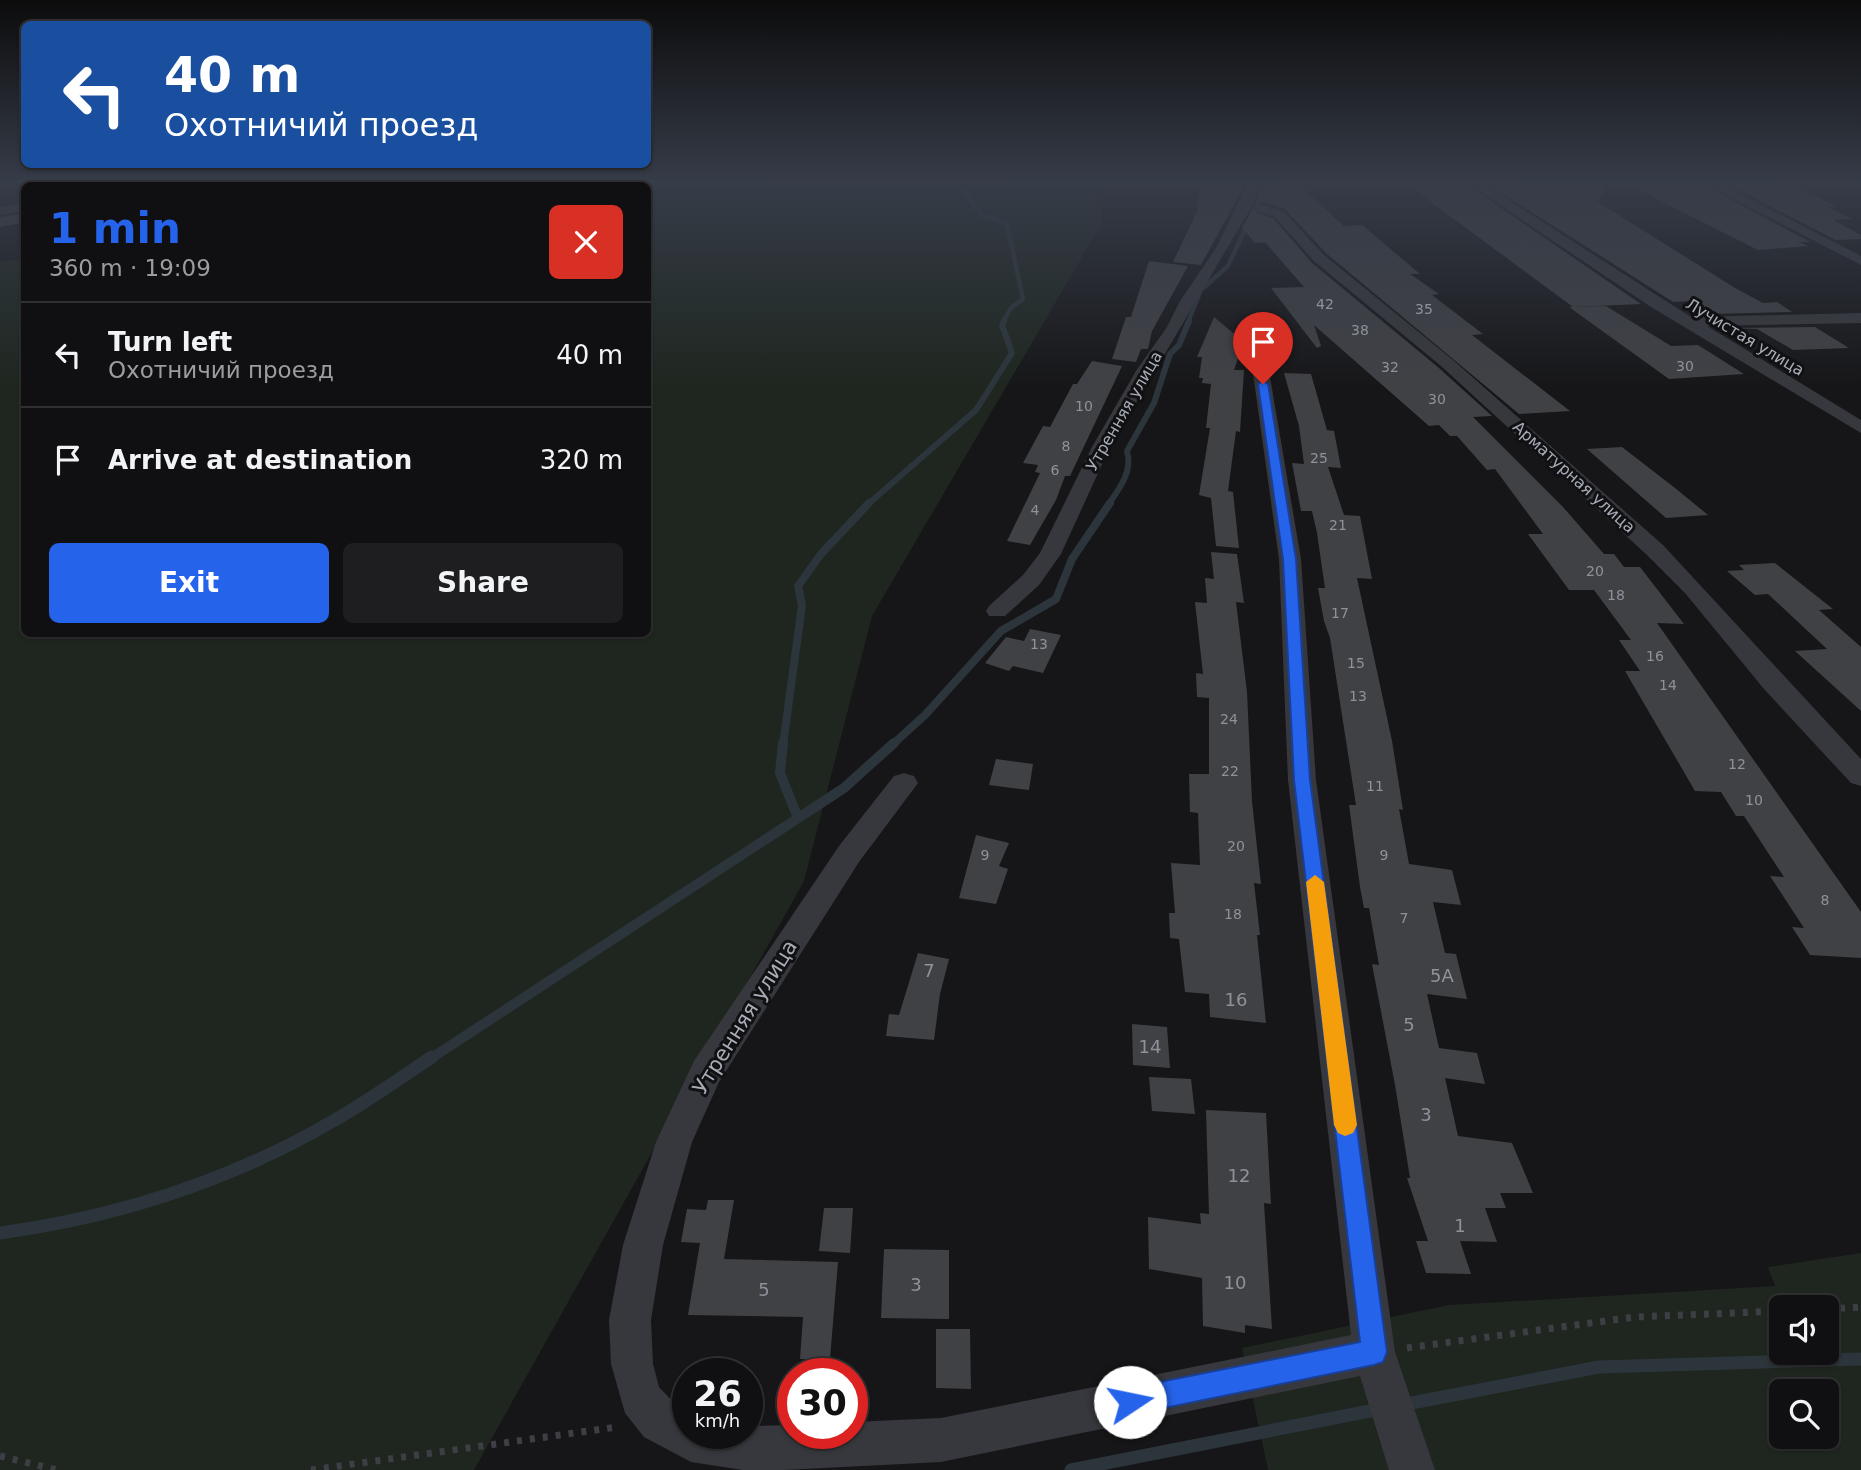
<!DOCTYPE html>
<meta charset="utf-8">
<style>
:root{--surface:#101012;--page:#1e1e20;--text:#f1f3f6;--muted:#9c9d9f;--line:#303032;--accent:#2563eb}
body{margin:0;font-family:"DejaVu Sans",sans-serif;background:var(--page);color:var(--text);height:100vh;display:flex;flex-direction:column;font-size:26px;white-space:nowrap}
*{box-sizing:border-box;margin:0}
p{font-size:23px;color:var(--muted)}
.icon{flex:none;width:38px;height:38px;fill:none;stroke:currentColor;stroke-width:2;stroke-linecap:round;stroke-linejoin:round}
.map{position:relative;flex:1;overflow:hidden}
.sheet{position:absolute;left:21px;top:182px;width:630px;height:455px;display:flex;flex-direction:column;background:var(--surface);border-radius:10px;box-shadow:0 2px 5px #0004,0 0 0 2px var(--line)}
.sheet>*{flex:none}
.hud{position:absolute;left:21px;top:21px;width:630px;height:147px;border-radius:10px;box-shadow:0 2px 5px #0004,0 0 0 2px var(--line);background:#1a4fa0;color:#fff;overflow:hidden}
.fabs{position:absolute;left:1769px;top:1295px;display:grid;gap:14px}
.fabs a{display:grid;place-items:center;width:70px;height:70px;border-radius:10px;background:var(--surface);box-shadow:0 2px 5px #0004,0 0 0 2px var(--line);font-size:35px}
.speed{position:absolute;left:672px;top:1358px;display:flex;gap:14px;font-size:35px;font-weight:700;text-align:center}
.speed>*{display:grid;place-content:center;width:91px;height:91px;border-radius:50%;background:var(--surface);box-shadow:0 2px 5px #0004,0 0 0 2px var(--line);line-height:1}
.speed small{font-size:18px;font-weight:400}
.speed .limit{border:10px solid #d22;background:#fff;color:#111}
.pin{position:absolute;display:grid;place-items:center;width:60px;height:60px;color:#fff;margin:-72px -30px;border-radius:50% 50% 50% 0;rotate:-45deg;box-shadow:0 0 7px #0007}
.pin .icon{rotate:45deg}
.me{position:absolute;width:77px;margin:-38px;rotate:79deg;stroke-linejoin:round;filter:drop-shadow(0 0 5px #0008)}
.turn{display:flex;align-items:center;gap:24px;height:147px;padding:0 28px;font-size:32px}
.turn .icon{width:91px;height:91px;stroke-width:2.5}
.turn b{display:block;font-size:49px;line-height:60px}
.round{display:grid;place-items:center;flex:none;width:74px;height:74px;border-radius:10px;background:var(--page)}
.overview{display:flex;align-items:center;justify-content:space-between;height:119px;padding:0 28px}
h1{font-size:42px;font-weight:800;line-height:52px;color:var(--accent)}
.button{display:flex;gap:14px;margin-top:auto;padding:14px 28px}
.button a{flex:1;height:80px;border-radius:10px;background:var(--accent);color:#fff;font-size:28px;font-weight:800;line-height:80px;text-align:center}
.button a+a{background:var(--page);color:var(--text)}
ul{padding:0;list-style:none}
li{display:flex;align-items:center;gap:21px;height:105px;padding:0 28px;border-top:2px solid var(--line)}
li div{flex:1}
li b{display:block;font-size:26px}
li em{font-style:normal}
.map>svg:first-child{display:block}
.green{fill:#1e261f;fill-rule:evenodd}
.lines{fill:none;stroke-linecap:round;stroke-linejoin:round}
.stream-far4{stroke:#2c353c;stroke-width:4.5}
.stream-far3{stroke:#2c353c;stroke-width:6}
.stream-far2{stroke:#2c353c;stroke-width:8}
.stream-far1{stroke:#2c353c;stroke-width:10}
.stream{stroke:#2c353c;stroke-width:13}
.building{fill:#404145}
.path{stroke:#3d3f44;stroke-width:7;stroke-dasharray:5 8;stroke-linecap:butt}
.minor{fill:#37383d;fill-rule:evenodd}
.route{fill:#2563eb;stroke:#184099;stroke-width:2}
.slow{fill:#f59e0b}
.labels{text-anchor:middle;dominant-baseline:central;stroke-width:6;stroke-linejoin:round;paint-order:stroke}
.number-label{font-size:14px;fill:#8e929b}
.far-street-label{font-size:16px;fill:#a8adb8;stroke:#111113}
.near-number-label{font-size:18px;fill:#8e929b}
.near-street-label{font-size:21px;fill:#a8adb8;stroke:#111113}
</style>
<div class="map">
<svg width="1861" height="1470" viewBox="0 0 1861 1470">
<rect width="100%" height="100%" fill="#161618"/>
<g class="green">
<path d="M327 182H1102V223L872 616 804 881 474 1470H0V261L24 260V634H648V186L311 185Z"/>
<path d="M1861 1253V1470H1268L1242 1348 1449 1305 1775 1286 1768 1267ZM1782 1307H1827V1353H1782ZM1782 1391H1827V1437H1782Z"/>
</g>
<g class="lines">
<g class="stream-far4">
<path d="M956 182 981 214 1007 224 1023 299 1011 308 1003 322"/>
<path d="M1188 322 1201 290 1228 266 1262 194"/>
</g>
<g class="stream-far3">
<path d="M867 505 976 410 1012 353 1002 325 1004 321"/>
<path d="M1108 505C1120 488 1133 471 1127 451L1154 403 1170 354 1179 345 1189 321"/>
</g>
<g class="stream-far2">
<path d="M783 745 802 605 798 586 821 554 869 503"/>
<path d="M892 745 925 715 1001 631 1056 599 1072 559 1110 503"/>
</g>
<g class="stream-far1">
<path d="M783 743 780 773 798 818"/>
<path d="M430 1059 844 788 894 743"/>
</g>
<g class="stream">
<path d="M0 1233C118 1217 230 1181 333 1121 367 1102 400 1078 432 1057"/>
<path d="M1401 1405 1599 1367 1861 1359"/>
<path d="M1071 1470 1380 1409"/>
</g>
</g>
<g class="building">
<path d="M1228 182H1246L1201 265 1173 262 1197 212 1200 185 1229 184Z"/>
<path d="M1263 182H1296L1344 226 1362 225 1420 274H1410L1439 294 1432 295 1483 334 1472 335 1570 411 1519 414 1326 253 1285 209 1261 201 1256 204Z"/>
<path d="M1421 182H1463L1641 304 1573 307 1408 185 1424 184Z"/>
<path d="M1485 182 1532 185 1609 182 1598 202 1735 288 1763 303 1777 302 1792 312 1709 314 1689 301 1673 302Z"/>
<path d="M1623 182H1698L1810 242H1799L1808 246 1758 250Z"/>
<path d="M1723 182 1794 185 1837 207H1828L1852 219 1833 220 1861 235V239L1836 240Z"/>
<path d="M1252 210 1274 219 1312 263 1439 368 1492 416 1473 417 1563 507 1604 554H1614L1624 567H1640L1684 624 1657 623 1861 912V958L1810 955 1792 927 1804 928 1770 876 1784 877 1744 816H1736L1721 792 1695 791 1625 671H1640L1619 640H1631L1594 590H1569L1528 534H1543L1495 469 1487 470 1457 436H1450L1439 425 1429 426 1314 325 1321 346 1317 348 1271 288 1304 287 1265 242 1255 243 1242 228Z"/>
<path d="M24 214V222L0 227V217Z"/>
<path d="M1149 261 1188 266 1152 331 1148 349H1141L1136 362 1112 359 1126 317H1131Z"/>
<path d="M1606 306 1671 346 1698 345 1744 374 1669 379 1569 307Z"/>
<path d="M1214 317 1233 333 1246 335 1234 370H1244L1240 432 1236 431 1228 491 1233 492 1239 548 1216 546 1211 498 1199 495 1210 428H1206L1211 384 1202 383 1203 378H1199L1202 357H1197Z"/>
<path d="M1815 327 1849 348 1793 350 1757 329 1730 328Z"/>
<path d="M1092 361 1122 366 1070 476H1065L1056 500 1030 545 1007 541 1040 473 1035 472 1038 465 1023 463 1043 426 1050 427 1073 384H1077Z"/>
<path d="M1284 373 1311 374 1327 430 1334 431 1341 468 1328 467 1344 515 1360 516 1372 579 1357 578 1392 741 1403 810 1399 809 1409 864 1452 870 1461 905 1433 902 1445 953 1456 954 1467 999 1427 994 1439 1048 1477 1053 1485 1084 1445 1078 1458 1136 1512 1143 1533 1193H1500L1506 1208H1485L1497 1242 1460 1241 1471 1274 1426 1273 1416 1241H1428L1407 1178H1410L1395 1085 1372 964 1379 965 1369 908H1364L1360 887 1349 805H1356L1330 638 1324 621 1318 588H1325L1317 533 1312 511H1301L1292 463 1304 464 1299 426Z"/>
<path d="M1622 447 1675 488 1708 515 1666 518 1587 449Z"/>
<path d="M1211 552 1237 554 1244 603 1236 602 1247 692 1252 801 1261 884 1254 883 1260 935H1257L1266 1023 1210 1017 1209 994 1185 992 1179 939 1170 938 1169 913H1175L1171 863 1200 865 1198 813 1190 812 1189 774H1209V698L1197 697 1196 673 1203 674 1195 602 1207 603 1205 578 1214 579Z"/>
<path d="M1775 563 1833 609 1819 610 1861 647V711L1795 651 1827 649 1768 594 1755 595 1727 571 1744 570 1739 565Z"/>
<path d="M1030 629 1061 635 1043 673 1013 666 1009 671 985 663 1006 637 1024 641Z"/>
<path d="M996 759 1033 764 1029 790 989 785Z"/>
<path d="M976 835 1009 843 999 866 1008 869 996 904 959 898Z"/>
<path d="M918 953 949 959 940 994 934 1040 886 1036 889 1014 899 1015Z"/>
<path d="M1132 1024 1167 1027 1170 1068 1133 1065Z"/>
<path d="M1149 1077 1191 1079 1195 1114 1152 1111Z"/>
<path d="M1206 1110 1266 1113 1271 1204 1264 1203 1272 1329 1245 1325V1333L1203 1326 1202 1278 1149 1269 1148 1217 1201 1224 1200 1213 1209 1214Z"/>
<path d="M708 1200H734L724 1259 838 1262 830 1359H800L803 1317 688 1315 700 1243 681 1242 687 1209 706 1210Z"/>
<path d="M824 1208H853L850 1253 819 1251Z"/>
<path d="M884 1249 949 1250V1319L881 1318Z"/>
<path d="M936 1329H970L971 1389 936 1388Z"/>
</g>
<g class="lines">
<g class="path">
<path d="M1827 1309 1861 1307"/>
<path d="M1407 1348 1635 1317 1782 1311"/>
<path d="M0 1456 57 1470"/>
<path d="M311 1470 617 1427"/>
</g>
<g class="minor">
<path d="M144 182H165L159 186H137Z"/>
<path d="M1249 182H1261L1252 206 1110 447 1061 554 1039 585 1005 616H989L986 611 989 606 1023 575 1040 553 1092 447 1136 371 1167 327 1180 301 1216 248Z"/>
<path d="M1466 182H1480L1691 317 1861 313V323L1707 326 1861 420V433L1651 307Z"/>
<path d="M1701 182H1717L1861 256V265Z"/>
<path d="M24 203V211L0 215V207Z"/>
<path d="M1260 204 1283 211 1324 255 1453 360 1663 545 1861 759V786L1851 783 1764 689 1685 593 1647 555 1441 366 1314 261 1275 217 1256 211 1254 208Z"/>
<path d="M1259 354 1267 359 1301 559 1316 780 1395 1352 1435 1470H1389L1360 1376 941 1462 784 1470H743L691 1462 644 1437 625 1413 611 1364 609 1320 623 1245 656 1142 694 1061 839 846 894 776 904 773 914 776 918 783 859 862 719 1082 692 1142 663 1245 651 1320 653 1364 659 1387 676 1405 688 1413V1433H747V1426L793 1425V1433H852V1422L941 1418 1351 1335 1288 780 1279 559 1251 359Z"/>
</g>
</g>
<linearGradient id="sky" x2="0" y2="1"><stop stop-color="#0c0c0d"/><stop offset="0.47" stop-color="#363c48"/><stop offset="1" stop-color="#363c48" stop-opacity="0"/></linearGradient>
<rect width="1861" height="388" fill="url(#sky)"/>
<path class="route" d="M1263 381 1268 384 1296 559 1310 780 1387 1352 1383 1362 1374 1365 1130 1415 1121 1411 1117 1402 1121 1392 1130 1388 1360 1342 1294 780 1283 559 1258 384Z"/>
<path class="slow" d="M1315 875 1324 882 1357 1125 1353 1133 1345 1136 1338 1133 1334 1125 1306 882Z"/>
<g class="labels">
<g class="number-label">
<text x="1325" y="304">42</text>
<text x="1424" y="309">35</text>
<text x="1360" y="330">38</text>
<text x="1685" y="366">30</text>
<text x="1390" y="367">32</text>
<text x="1437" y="399">30</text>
<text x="1084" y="406">10</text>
<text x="1066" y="446">8</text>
<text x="1319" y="458">25</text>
<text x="1055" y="470">6</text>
<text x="1035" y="510">4</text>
<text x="1338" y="525">21</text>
<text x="1595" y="571">20</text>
<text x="1616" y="595">18</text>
<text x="1340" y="613">17</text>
<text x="1039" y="644">13</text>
<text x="1655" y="656">16</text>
<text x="1356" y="663">15</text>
<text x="1668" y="685">14</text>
<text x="1358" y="696">13</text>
<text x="1229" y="719">24</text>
<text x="1737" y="764">12</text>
<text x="1230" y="771">22</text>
<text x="1375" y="786">11</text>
<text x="1754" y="800">10</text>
<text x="1236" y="846">20</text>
<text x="985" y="855">9</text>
<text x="1384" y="855">9</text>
<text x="1825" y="900">8</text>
<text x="1233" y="914">18</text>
<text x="1404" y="918">7</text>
</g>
<g class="far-street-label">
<text transform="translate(1745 337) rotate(31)">Лучистая улица</text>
<text transform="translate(1124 411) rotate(-60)">Утренняя улица</text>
<text transform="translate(1574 477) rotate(42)">Арматурная улица</text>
</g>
<g class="near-number-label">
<text x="929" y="970">7</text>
<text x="1442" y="975">5А</text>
<text x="1236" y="999">16</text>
<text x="1409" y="1024">5</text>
<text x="1150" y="1046">14</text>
<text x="1426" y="1114">3</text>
<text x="1239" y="1175">12</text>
<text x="1460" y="1225">1</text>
<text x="1235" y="1282">10</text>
<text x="916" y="1284">3</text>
<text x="764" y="1289">5</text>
</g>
<g class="near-street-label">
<text transform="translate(745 1017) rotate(-58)">Утренняя улица</text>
</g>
</g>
</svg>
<div class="fabs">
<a><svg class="icon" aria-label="sound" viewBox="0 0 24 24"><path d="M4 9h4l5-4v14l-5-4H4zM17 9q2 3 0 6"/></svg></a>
<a><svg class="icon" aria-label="search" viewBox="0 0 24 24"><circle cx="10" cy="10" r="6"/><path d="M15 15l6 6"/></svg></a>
</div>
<div class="speed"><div>26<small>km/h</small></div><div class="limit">30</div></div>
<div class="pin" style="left:1263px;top:384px;background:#d93025"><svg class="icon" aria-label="arrive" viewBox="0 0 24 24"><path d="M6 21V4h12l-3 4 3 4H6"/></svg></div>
<svg class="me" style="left:1130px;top:1402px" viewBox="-20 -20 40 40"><circle r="19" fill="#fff"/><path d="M0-13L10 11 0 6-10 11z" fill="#2563eb"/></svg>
<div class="hud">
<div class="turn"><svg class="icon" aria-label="left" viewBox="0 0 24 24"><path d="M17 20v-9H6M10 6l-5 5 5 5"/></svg><div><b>40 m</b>Охотничий проезд</div></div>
</div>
<section class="sheet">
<div class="overview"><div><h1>1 min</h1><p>360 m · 19:09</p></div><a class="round" style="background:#d93025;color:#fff"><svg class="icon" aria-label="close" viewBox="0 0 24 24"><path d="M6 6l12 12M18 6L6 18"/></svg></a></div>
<ul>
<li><svg class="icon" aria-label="left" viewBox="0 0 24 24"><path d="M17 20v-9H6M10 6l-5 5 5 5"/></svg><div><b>Turn left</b><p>Охотничий проезд</p></div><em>40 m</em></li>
<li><svg class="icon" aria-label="arrive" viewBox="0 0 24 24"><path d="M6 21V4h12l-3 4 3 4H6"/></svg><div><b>Arrive at destination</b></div><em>320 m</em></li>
</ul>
<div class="button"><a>Exit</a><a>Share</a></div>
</section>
</div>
